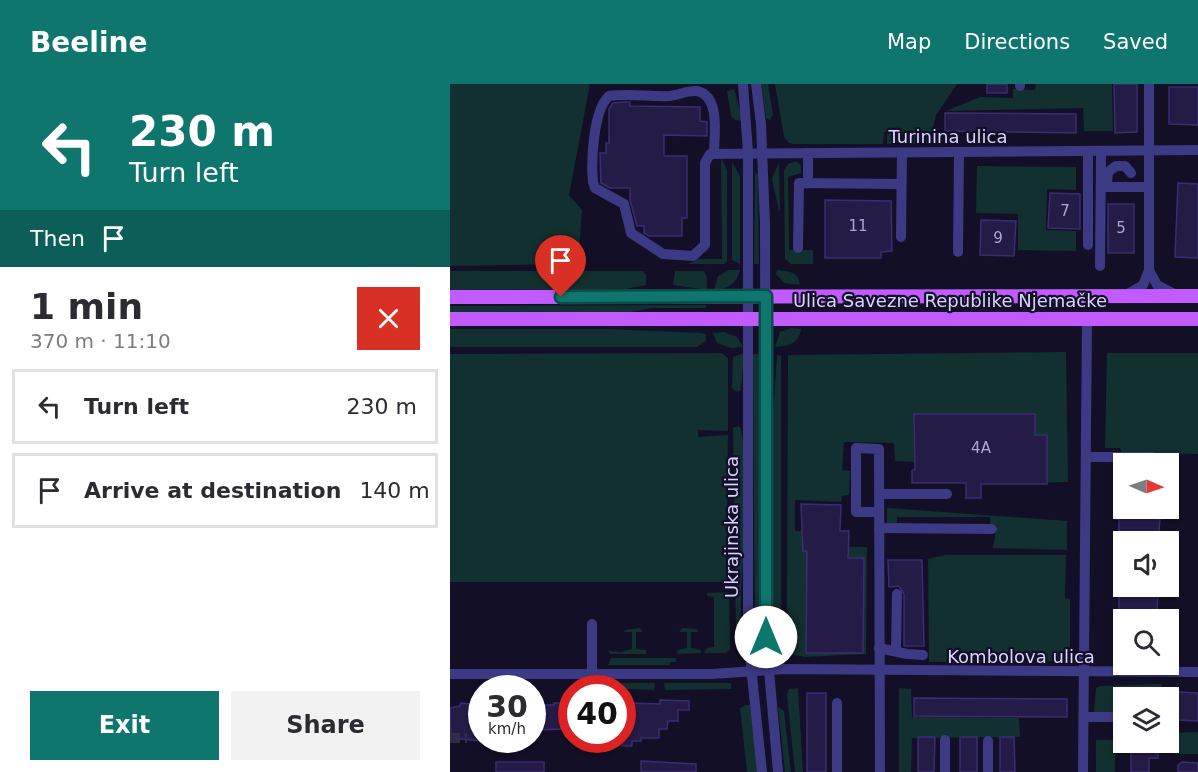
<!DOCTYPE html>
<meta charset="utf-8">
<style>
:root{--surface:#fff;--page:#f2f2f3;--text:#2b2b33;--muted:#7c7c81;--line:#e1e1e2;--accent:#0f766e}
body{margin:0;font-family:"DejaVu Sans",sans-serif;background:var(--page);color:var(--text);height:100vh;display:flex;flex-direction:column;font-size:22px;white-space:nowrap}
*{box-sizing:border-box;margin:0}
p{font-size:20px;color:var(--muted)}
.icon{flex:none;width:33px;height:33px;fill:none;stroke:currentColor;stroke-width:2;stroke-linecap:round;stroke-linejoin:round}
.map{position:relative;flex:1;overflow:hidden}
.drawer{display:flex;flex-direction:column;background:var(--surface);width:450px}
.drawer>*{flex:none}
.top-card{background:#0f766e;color:#fff;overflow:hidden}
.needle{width:39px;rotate:92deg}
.fabs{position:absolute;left:663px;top:369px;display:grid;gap:12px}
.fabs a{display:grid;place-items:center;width:66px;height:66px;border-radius:0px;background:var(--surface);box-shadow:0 2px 4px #0004;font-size:30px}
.speed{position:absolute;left:18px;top:591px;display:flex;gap:12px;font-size:30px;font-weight:700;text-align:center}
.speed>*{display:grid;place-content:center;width:78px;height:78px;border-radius:50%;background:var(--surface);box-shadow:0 2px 4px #0004;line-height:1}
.speed small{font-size:15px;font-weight:400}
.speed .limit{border:9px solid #d22;background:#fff;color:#111}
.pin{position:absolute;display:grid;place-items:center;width:51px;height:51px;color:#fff;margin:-62px -26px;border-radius:50% 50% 50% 0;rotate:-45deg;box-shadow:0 0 6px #0007}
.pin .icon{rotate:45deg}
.me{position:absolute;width:66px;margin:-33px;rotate:0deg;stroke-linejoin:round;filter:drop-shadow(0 0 4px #0008)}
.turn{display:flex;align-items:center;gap:21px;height:126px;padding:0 30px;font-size:27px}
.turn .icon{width:78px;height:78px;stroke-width:2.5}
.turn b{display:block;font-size:42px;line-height:51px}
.then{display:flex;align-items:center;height:57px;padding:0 30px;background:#0003;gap:12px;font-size:22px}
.round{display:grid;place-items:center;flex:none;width:63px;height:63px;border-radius:0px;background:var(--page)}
.head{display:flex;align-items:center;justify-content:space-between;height:102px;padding:0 30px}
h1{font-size:36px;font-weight:700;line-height:45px}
.button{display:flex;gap:12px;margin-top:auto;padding:12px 30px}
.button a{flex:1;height:69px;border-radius:0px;background:var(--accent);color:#fff;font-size:24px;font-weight:700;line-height:69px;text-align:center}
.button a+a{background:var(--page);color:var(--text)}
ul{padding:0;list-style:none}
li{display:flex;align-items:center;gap:18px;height:75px;margin:0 12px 9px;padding:0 18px;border:3px solid var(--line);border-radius:0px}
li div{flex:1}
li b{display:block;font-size:22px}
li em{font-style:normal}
header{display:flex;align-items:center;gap:36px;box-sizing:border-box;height:84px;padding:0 30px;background:var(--accent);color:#fff}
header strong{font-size:28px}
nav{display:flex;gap:33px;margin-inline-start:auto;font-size:21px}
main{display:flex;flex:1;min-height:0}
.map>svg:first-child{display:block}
.green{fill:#12302f}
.building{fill:#241b47;stroke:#3b2d73;stroke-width:1.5}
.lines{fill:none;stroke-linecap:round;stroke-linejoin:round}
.minor-tunnel{stroke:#312d47;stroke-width:10;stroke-dasharray:10 5;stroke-linecap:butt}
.minor{stroke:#3d3a85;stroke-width:10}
.major{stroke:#c25bff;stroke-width:14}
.route-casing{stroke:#0a4d48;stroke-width:15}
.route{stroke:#0f766e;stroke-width:10}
.labels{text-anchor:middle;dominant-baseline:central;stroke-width:4.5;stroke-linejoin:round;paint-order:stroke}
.number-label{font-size:15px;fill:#aca6d1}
.street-label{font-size:18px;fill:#d9d4ff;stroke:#130f26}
</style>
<header>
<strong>Beeline</strong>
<nav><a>Map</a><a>Directions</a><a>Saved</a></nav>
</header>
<main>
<section class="drawer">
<div class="top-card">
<div class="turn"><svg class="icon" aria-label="left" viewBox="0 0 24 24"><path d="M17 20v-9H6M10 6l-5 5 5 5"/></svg><div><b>230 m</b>Turn left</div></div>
<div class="then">Then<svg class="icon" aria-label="arrive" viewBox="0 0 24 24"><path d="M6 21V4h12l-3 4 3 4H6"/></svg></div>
</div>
<div class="head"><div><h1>1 min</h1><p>370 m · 11:10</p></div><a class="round" style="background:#d93025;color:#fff"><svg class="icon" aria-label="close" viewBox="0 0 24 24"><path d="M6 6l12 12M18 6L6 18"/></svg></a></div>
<ul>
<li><svg class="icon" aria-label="left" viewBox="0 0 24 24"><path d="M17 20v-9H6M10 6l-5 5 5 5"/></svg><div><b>Turn left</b></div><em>230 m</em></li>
<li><svg class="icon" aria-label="arrive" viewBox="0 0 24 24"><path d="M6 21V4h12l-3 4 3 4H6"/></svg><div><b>Arrive at destination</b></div><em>140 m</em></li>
</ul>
<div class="button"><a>Exit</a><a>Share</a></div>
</section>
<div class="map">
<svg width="748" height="688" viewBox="0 0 748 688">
<rect width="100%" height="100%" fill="#130f26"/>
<g class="green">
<path d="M0 0H140L119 111 132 126 128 180 0 182Z"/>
<path d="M311 0H318L323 31 320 36 316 34Z"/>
<path d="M325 0H507L486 31 479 60H437V48H434L433 60H344L339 59 334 53Z"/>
<path d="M586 0H662L663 47H634L633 24 496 27 530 13 563 14V5L585 6Z"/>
<path d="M284 5 293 37 285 36 281 32 277 7Z"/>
<path d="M271 74 277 86V177L274 180H238L248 175H272Z"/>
<path d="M346 77 351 81V89L338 93 339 166H363V180H341L335 175 334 86 338 80Z"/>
<path d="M282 78 290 92V180L282 176Z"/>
<path d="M329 78 330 127H329L322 95Z"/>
<path d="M527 82 626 83V106L597 105 596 146 626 147V167L568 166V130L526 129Z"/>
<path d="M305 88 308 90 309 180H304Z"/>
<path d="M279 186H290C287 200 277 205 264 206L268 192Z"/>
<path d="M327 186C337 188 349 186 350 201L334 199 326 190Z"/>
<path d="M0 187H193L196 191V201L176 205 0 206Z"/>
<path d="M225 187H254L257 193V206L223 201Z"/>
<path d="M256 221V224H202L181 228 0 229V222Z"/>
<path d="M341 244 351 245C349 260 338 262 325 263L330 248Z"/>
<path d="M0 245H158L251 249 256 250V257L247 263H0Z"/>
<path d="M274 248 287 253 293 263 281 264 267 259 263 249Z"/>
<path d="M616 268 618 398 531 400V414H516V399H462L465 378 445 377 444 359 394 358 392 386 400 387 399 411 392 412 391 418 345 416V447H399V463H417L416 570 355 573 339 570 337 519 338 271Z"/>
<path d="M272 269 278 274V347L248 346V353L278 351 276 498H0V270Z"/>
<path d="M294 269 291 306 287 308 282 304 283 273Z"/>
<path d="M657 269H748V370L672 369 670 364H655Z"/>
<path d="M303 270H309L310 549H305Z"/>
<path d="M327 271 331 272V538L329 545 322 548 320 377Z"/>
<path d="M288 342 291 344C302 411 289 481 291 549L286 550 283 344Z"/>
<path d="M437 424 617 437V466L543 464 547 441 540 440V433H447V440L437 439Z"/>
<path d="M495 471H616L615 514 620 515V572L616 573V577L479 578 478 475Z"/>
<path d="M279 508 280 566 276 569H254L257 564 264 563V513L257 512V509Z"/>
<path d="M190 544 193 548H186V565L196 566V570H160L158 567 171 568 182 565V548H174L175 546Z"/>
<path d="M232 544 247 545 248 548H241V564L251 566V569L227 570 228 566 237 564V548H229Z"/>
<path d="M161 574H226V578H220V581H158Z"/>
<path d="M158 599H205L204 606 158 604Z"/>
<path d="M214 599H281V605L215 606Z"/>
<path d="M712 600V613L674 614 673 629H644L646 604 651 602Z"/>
<path d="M348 604 353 688H345L337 611 339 605Z"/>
<path d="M449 604 461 605 462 633 569 634 570 653 462 654 461 688H449Z"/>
<path d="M296 621H300L308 688H297L290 624Z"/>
<path d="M328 623 334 627 341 688H335Z"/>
<path d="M748 648V670H725V649Z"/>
<rect x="646" y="656" width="19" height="32"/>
</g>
<g class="building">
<rect x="537" y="0" width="20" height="9"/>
<path d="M664 0H687V48L665 49Z"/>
<path d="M719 3H748V41L719 40Z"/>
<path d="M174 18H180V22L250 23V37L257 38V52L214 51V72H237V134H232V152H199L194 149V142H187L180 116V104H160L151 99 150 69H156V59H159V25L163 19Z"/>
<path d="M495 29 626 30V49L495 47Z"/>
<path d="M728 99 748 100V174L725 173Z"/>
<path d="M600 109 630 110V145L598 144Z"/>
<path d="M375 116 441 117 442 167 431 168V174H375Z"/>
<rect x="658" y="120" width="26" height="49"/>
<path d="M531 136 566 137 564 172 530 171Z"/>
<path d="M464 330H585V351H597V400H531V414H516V399H462V387L465 385Z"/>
<path d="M351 420 391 421 390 447H399L398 474H414L413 569H356L357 467H353Z"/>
<path d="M669 424H711L708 458H669V435H665Z"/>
<path d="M438 476H472L474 562H454V510L449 502 439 503Z"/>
<path d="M669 502H708L707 536 669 533Z"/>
<path d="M729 608 748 609V637L728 636 725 633 726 610Z"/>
<rect x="357" y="609" width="19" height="79"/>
<path d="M464 614 617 615V633L464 632Z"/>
<path d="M210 616 239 617V626H228V637H218L217 645H209V654H191V657H182V662H172V622H177V619L210 620Z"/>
<path d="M11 619 32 621V657L1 654 0 624 10 622Z"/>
<path d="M104 619H122V645L82 646V621H104Z"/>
<path d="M468 653H485L484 688H468Z"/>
<rect x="510" y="653" width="17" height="35"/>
<path d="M550 653H564L565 688H550Z"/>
<path d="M667 658H708V674H699V688H681V668H667Z"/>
<path d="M191 677 246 680V688H191Z"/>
<rect x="46" y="678" width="48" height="10"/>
<path d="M732 678 748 679V688H728V681Z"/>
</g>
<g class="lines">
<path class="minor-tunnel" d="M0 654H17"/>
<g class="minor">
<path d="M293 0 298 68V553L312 688"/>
<path d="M306 0 311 40 315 140 316 553 328 688"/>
<path d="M570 2V0"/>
<path d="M264 69C264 52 271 12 247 7 238 6 229 11 220 12 200 13 179 9 159 12 143 26 141 78 143 98L145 104 174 120 181 149 213 170 243 172 255 161V79L260 70 748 66"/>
<path d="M358 99V69"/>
<path d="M657 100 658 88 666 82H675L681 89"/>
<path d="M651 103H699"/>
<path d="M451 153 452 69"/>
<path d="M638 161V68"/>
<path d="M348 164 349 99 451 100"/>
<path d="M508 168 509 68"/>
<path d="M650 182 651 68"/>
<path d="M699 186 707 201 726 211"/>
<path d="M676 211 693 201 699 186V0"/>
<path d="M638 373H703"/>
<path d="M429 410H497"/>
<path d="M429 428H406V364L429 365 430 688"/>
<path d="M429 444 542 445"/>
<path d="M429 564 457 570 473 571"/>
<path d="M446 566 447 510"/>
<path d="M0 590H262L334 585 748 588"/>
<path d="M142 590V540"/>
<path d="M634 633H674"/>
<path d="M495 656V688"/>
<path d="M387 688V619"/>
<path d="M538 688V657"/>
<path d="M633 688 637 235"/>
</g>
<g class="major">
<path d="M0 213 748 212"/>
<path d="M0 235H748"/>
</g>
</g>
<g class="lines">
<defs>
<path id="route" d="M111 213 316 212V553"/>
</defs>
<use href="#route" class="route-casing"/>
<use href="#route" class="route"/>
</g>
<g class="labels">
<g class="number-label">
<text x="615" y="127">7</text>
<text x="408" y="142">11</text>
<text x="671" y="144">5</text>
<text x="548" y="154">9</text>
<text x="531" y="364">4A</text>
</g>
<g class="street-label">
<text x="498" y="52">Turinina ulica</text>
<text x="500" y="216">Ulica Savezne Republike Njemačke</text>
<text transform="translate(281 443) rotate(-90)">Ukrajinska ulica</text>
<text x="571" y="572">Kombolova ulica</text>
</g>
</g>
</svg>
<div class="fabs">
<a><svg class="needle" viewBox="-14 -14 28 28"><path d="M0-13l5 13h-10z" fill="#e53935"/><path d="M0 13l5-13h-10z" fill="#7c7c81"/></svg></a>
<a><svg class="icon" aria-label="sound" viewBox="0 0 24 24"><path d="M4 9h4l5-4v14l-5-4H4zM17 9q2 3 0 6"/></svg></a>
<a><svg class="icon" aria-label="search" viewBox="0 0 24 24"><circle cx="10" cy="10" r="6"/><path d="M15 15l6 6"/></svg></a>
<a><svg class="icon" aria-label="layers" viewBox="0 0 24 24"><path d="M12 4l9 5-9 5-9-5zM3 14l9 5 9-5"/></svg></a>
</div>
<div class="speed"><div>30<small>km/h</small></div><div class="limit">40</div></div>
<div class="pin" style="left:111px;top:213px;background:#d93025"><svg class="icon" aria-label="arrive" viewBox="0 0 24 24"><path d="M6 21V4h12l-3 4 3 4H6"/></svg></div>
<svg class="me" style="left:316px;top:553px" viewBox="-20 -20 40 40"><circle r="19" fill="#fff"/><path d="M0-13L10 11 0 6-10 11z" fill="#0f766e"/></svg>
</div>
</main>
